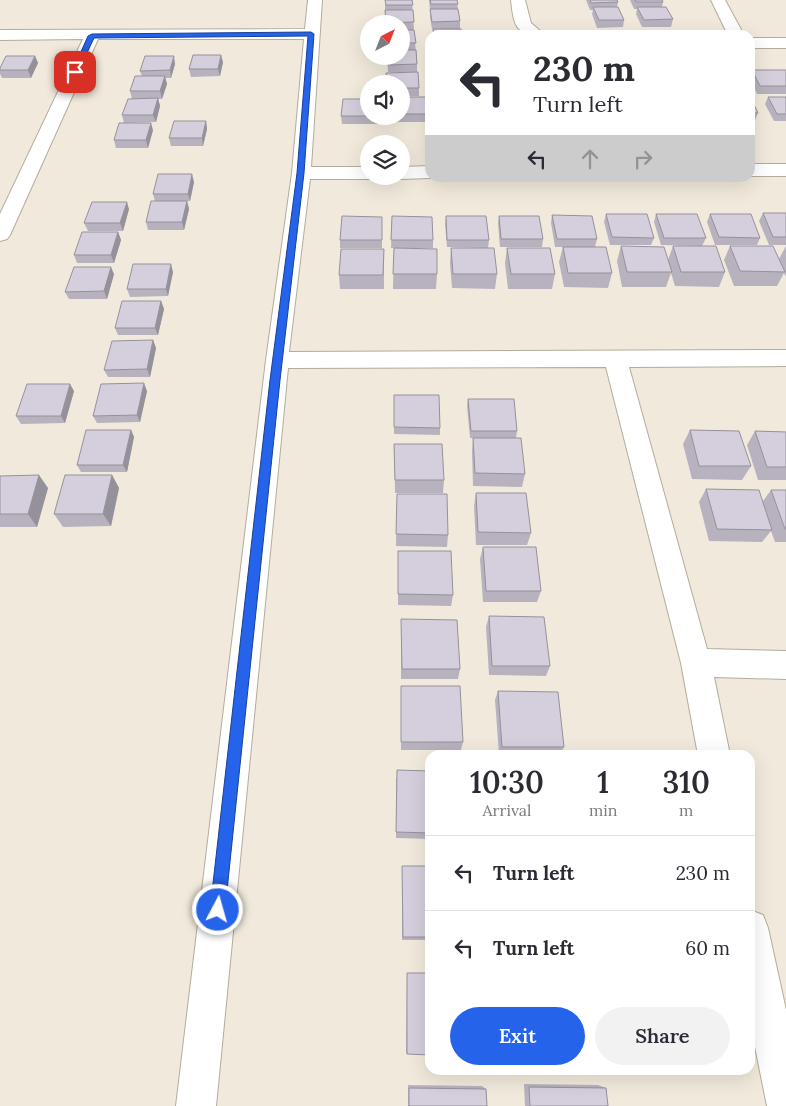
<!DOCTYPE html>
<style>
:root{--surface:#fff;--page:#f2f2f3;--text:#2b2b33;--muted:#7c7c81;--line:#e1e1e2;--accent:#2563eb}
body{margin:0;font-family:Lora,serif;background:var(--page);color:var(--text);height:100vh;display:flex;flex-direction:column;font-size:19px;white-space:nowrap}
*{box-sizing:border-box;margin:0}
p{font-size:16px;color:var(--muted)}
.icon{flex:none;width:28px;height:28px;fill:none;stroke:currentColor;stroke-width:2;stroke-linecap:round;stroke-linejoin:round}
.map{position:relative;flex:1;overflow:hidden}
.panel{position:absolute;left:425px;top:750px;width:330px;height:325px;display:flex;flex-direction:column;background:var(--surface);border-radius:15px;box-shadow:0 5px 20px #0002}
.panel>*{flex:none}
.hud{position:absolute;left:425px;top:30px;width:330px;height:152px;border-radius:15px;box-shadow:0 5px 20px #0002;background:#fff;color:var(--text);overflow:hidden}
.needle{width:32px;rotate:42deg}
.tools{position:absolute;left:360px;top:15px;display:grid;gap:10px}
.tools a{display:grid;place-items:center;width:50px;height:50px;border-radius:50%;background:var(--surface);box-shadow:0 5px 20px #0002;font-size:25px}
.pin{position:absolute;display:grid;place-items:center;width:42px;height:42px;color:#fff;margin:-21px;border-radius:10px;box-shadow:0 2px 8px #0006}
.me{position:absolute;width:55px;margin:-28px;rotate:6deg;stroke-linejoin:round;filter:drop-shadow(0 0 4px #0008)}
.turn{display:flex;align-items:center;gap:18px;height:105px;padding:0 25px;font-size:22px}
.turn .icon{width:65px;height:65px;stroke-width:2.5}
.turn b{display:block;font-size:35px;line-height:42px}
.lanes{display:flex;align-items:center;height:48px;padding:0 25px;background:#0003;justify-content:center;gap:25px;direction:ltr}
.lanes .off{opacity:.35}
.eta{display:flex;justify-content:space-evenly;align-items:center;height:85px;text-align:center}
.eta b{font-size:30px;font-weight:600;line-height:35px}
.action{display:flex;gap:10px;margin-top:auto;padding:10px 25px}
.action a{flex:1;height:58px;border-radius:30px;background:var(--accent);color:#fff;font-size:20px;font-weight:600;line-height:58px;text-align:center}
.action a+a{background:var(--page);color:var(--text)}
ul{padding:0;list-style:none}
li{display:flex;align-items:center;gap:15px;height:75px;padding:0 25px;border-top:1px solid var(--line)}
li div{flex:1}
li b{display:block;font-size:19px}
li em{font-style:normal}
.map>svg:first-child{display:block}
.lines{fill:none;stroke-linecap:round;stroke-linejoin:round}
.street-casing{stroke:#b3ac9e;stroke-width:2}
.street{fill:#fff;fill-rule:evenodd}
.wall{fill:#b7b2be}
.shaded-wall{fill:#95919b}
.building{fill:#d5cfdd;stroke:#95919b}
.route{fill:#2563eb;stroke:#184099}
</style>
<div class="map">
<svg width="786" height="1106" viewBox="0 0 786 1106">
<rect width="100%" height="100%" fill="#f1eadc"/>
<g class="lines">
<defs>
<g id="street">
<path d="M308 0H322L311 167H369V176H376L369 179H310L289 352 786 350V366L629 367 707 649 786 651V679L714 677 730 755H698L681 663 606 367 288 368 216 1106H176L266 360 292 173 304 39H98L10 235 7 239 0 241V214L83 39 0 40V30L305 29Z"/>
<path d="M511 0H525L531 23 545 35C516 35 514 28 511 0Z"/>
<path d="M711 0H725L744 35H728Z"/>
<rect x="750" y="38" width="36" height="10"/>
<rect x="750" y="164" width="36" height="12"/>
<path d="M430 166V178L401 179 394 176H401V167Z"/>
<path d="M750 910 763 915 768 928 786 1010V1106H767L750 1022Z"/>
</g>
</defs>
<use href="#street" class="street-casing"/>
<use href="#street" class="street"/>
</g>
<g class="wall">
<path d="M385 0H412L414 30 417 64V72H388L387 56H401V24H385Z"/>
<path d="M429 0H457L458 9 460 21V29L462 35H432L433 29H432L430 17V10Z"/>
<path d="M586 0H617L618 2 617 7 624 20 623 27 597 28 592 14 593 10H590Z"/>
<path d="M630 0H662L663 2 662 7 673 19 671 27H642L636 14 637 9H634Z"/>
<path d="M35 56 38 63 31 78H2L0 74V68Z"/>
<path d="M223 62 220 76 191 77 189 69Z"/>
<path d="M175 64 171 78H165L167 84 162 99H158L160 106 156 122 124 123 122 115 132 99 130 91 142 76 140 71Z"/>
<path d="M752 70 786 71V94H757L750 79V76Z"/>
<path d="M401 84 419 88V96H401Z"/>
<path d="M750 96 758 113 755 120H750Z"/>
<path d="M401 97H430V122H397V116H401Z"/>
<path d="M768 97H786V121H774L765 104Z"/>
<path d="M341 116H378L377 124H342Z"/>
<path d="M206 121 207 129 203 146H171L169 138Z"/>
<path d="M153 130 148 148H116L114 140Z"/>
<path d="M194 182 190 201H187L189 209 184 230H148L146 222 155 201 153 194Z"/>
<path d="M129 209 123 231H88L84 223Z"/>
<path d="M763 213H786V245H769L759 221Z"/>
<path d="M606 214 654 238 651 245H610L604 222Z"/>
<path d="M656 214 706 238 702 246 661 245 654 222Z"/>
<path d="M710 214 760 238 757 245H715L707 222Z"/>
<path d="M552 215 597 239 595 247H555L551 223Z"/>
<path d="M392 216 433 240V248H391Z"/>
<path d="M446 216 489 240 488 248 447 247 445 224Z"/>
<path d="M499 216 543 239 542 247H500L498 223Z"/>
<path d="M382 217V248H340V240Z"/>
<path d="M118 232 121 240 114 263H77L74 255Z"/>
<path d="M621 246 668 260 673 246 725 272 719 287 675 286 671 273 666 287H622L617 261Z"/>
<path d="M730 246 779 259 786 246V277L784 273 777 286H734L724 260Z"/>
<path d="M563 247 612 273 608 288 564 287 559 262Z"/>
<path d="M394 248 437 274 436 289H393Z"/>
<path d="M451 248 497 274 495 289 452 288 450 263Z"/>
<path d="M507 248 555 274 552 289H508L505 263Z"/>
<path d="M384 249V289H340L339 275Z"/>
<path d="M173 272 168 296 130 297 127 289Z"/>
<path d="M114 274 107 299H69L65 292Z"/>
<path d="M161 301 164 309 158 335H118L115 328Z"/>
<path d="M153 340 156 348 150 377H108L104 370Z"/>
<path d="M74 391 65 423 21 424 16 416Z"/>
<path d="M147 391 140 422 97 423 93 416Z"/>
<path d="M394 395 440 428V435L394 434Z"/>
<path d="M468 399 517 431 516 438 525 474 522 487 473 486 472 451 473 438H470L467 406Z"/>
<path d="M131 430 134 437 127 472H81L77 465Z"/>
<path d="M690 430 751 466 742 480 692 479 683 444Z"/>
<path d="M755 431 786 432V480H758L747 445Z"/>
<path d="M394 444 444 480 443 493H395Z"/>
<path d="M112 475 119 488 111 526 63 527 54 514Z"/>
<path d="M0 476 48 488 37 527H0Z"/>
<path d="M706 489 763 501 771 490H786V542H775L771 531 762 542 709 541 699 502Z"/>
<path d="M476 493 531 533 527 545H476L474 506Z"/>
<path d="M397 494 448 535 447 547 396 546Z"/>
<path d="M483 547 541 591 537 602H483L480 559Z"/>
<path d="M398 551 453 595 451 606 398 605Z"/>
<path d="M489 616 550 666 546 676 489 675 486 627Z"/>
<path d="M401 630 460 669 458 679H401Z"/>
<path d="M401 686 463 742 461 750H401Z"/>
<path d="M498 691 564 747 559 755 499 754 495 700Z"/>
<path d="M430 771V839L396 838V778Z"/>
<path d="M430 866V940H402V870Z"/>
<path d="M407 973V1054L406 1053Z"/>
<path d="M524 1084 598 1085 606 1088 608 1106H525Z"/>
<path d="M408 1085 482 1086 486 1089 487 1106H408Z"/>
</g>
<g class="shaded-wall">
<path d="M221 55 223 62 220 76 218 69Z"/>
<path d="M35 56 38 63 31 78 28 70Z"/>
<path d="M174 56 175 64 171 78 170 70Z"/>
<path d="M165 76 167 84 162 99 160 91Z"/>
<path d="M158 98 160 106 156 122 153 115Z"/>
<path d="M206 121 207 129 203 146 202 138Z"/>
<path d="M151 123 153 130 148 148 146 140Z"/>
<path d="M192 174 194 182 190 201 188 194Z"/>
<path d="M187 201 189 209 184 230 182 222Z"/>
<path d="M127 202 129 209 123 231 120 223Z"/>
<path d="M118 232 121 240 114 263 111 255Z"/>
<path d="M171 264 173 272 168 296 166 289Z"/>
<path d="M111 267 114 274 107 299 104 291Z"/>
<path d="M161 301 164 309 158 335 155 328Z"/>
<path d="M153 340 156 348 150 377 147 369Z"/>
<path d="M144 383 147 391 140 422 137 415Z"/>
<path d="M70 384 74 391 65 423 61 416Z"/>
<path d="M131 430 134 437 127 472 123 465Z"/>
<path d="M39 475 48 488 37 527 28 514Z"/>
<path d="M112 475 119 488 111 526 103 514Z"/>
</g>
<g class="building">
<path d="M385 0H412L413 5H386Z"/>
<path d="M430 0H457L458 4H431Z"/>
<path d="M590 0H617L618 2 591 3Z"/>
<path d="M635 0H662L663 2H636Z"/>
<path d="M593 7H618L624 20H599Z"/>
<path d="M637 7H666L673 19 644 20Z"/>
<path d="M430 9H458L460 21 432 22Z"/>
<path d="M385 10H413L414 22 386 23Z"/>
<path d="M433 29H461L462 35H434Z"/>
<path d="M401 30H414L416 43H401Z"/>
<path d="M401 50H416L417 64 388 65 387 56H401Z"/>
<path d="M193 55H221L218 69H189Z"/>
<path d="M6 56H35L28 70H0V68Z"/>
<path d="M145 56H174L170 70 140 71Z"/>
<path d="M752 70H786V86H760Z"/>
<path d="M418 72 419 88H401V84H387L386 73Z"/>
<path d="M135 76H165L160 91H130Z"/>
<path d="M750 96 758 113H750Z"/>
<rect x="401" y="97" width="29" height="17"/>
<path d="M768 97H786V114H777Z"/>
<path d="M158 98 153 115H122L128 99Z"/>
<path d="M343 99H369V116H341Z"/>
<path d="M174 121H206L202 138H169Z"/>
<path d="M119 123H151L146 140H114Z"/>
<path d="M158 174H192L188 194H153Z"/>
<path d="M151 201H187L182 222H146Z"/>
<path d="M92 202H127L120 223H84Z"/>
<path d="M763 213H786V237H773Z"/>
<path d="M606 214H647L654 238 612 237Z"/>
<path d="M656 214H697L706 238H664Z"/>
<path d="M710 214H751L760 238 719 237Z"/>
<path d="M552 215 592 216 597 239H557Z"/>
<path d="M342 216 382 217V240H340Z"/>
<path d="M392 216 432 217 433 240H391Z"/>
<path d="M446 216H486L489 240H447Z"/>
<path d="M499 216H539L543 239H501Z"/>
<path d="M82 232H118L111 255H74Z"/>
<path d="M621 246 664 247 672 272H627Z"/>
<path d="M673 246H716L725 272H681Z"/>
<path d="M730 246H773L785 272 740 271Z"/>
<path d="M563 247H606L612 273H568Z"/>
<path d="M394 248 437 249V274H393Z"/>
<path d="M451 248H494L497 274H453Z"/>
<path d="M507 248H550L555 274H511Z"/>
<path d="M341 249H384L383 275H339Z"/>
<path d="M133 264H171L166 289H127Z"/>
<path d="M74 267H111L104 291 65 292Z"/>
<path d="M122 301H161L155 328H115Z"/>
<path d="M153 340 147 369 104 370 112 341Z"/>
<path d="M144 383 137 415 93 416 101 384Z"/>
<path d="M27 384H70L61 416H16Z"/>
<path d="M394 395H439L440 428 394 427Z"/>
<path d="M468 399H514L517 431H471Z"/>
<path d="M86 430H131L123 465H77Z"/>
<path d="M690 430 739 431 751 466H699Z"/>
<path d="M755 431 786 432V467H767Z"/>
<path d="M473 438H521L525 474 475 473Z"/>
<path d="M394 444H442L444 480H395Z"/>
<path d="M39 475 28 514H0V476Z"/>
<path d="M65 475H112L103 514H54Z"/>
<path d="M706 489 759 490 772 530 717 529Z"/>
<path d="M771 490H786V529H785Z"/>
<path d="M476 493H526L531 533 478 532Z"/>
<path d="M397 494H447L448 535 396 534Z"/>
<path d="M483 547H536L541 591H486Z"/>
<path d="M398 551H451L453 595 398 594Z"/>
<path d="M489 616 544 617 550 666H492Z"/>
<path d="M401 619 457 620 460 669H402Z"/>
<path d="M401 686H460L463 742H401Z"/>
<path d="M498 691 558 692 564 747H502Z"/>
<path d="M397 770 430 771V833L396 832Z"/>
<path d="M402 866H430V937H403Z"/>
<path d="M407 973H430V1055L407 1054Z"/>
<path d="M529 1087 606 1088 608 1106H530Z"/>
<path d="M409 1088 486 1089 487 1106H409Z"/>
</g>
<path class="route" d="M311 32 314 34 304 173 280 380 225 910 223 915 218 917 213 915 210 910 270 380 297 173 308 36 94 38 78 72 75 74 72 72 88 36 92 34Z"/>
</svg>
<div class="tools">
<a><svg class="needle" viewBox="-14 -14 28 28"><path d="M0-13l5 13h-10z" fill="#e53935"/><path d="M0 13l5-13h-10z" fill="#7c7c81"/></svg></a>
<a><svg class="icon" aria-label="sound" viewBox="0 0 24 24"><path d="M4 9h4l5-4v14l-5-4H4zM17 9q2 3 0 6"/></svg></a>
<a><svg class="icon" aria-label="layers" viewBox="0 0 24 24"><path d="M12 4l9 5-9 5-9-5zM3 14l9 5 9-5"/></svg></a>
</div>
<div class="pin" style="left:75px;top:72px;background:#d93025"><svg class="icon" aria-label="arrive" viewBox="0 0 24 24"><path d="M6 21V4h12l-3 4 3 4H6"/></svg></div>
<svg class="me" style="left:218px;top:910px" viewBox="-20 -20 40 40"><circle r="17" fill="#2563eb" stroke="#fff" stroke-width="3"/><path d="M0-11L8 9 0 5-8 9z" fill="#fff"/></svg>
<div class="hud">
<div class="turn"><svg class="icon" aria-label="left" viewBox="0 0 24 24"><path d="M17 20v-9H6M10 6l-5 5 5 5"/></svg><div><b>230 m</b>Turn left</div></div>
<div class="lanes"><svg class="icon" aria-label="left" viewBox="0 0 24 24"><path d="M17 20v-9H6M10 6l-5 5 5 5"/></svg><svg class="icon off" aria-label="ahead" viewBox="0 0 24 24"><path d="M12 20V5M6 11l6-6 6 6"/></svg><svg class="icon off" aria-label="right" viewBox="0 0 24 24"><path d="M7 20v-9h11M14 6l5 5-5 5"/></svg></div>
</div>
<section class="panel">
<div class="eta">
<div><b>10:30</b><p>Arrival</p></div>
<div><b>1</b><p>min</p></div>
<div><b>310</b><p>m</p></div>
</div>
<ul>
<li><svg class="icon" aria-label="left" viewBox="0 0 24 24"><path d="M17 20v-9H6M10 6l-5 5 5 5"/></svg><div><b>Turn left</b></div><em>230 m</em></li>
<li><svg class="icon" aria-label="left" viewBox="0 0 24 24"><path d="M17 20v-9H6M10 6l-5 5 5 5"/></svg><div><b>Turn left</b></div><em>60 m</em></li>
</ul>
<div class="action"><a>Exit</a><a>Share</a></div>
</section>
</div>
